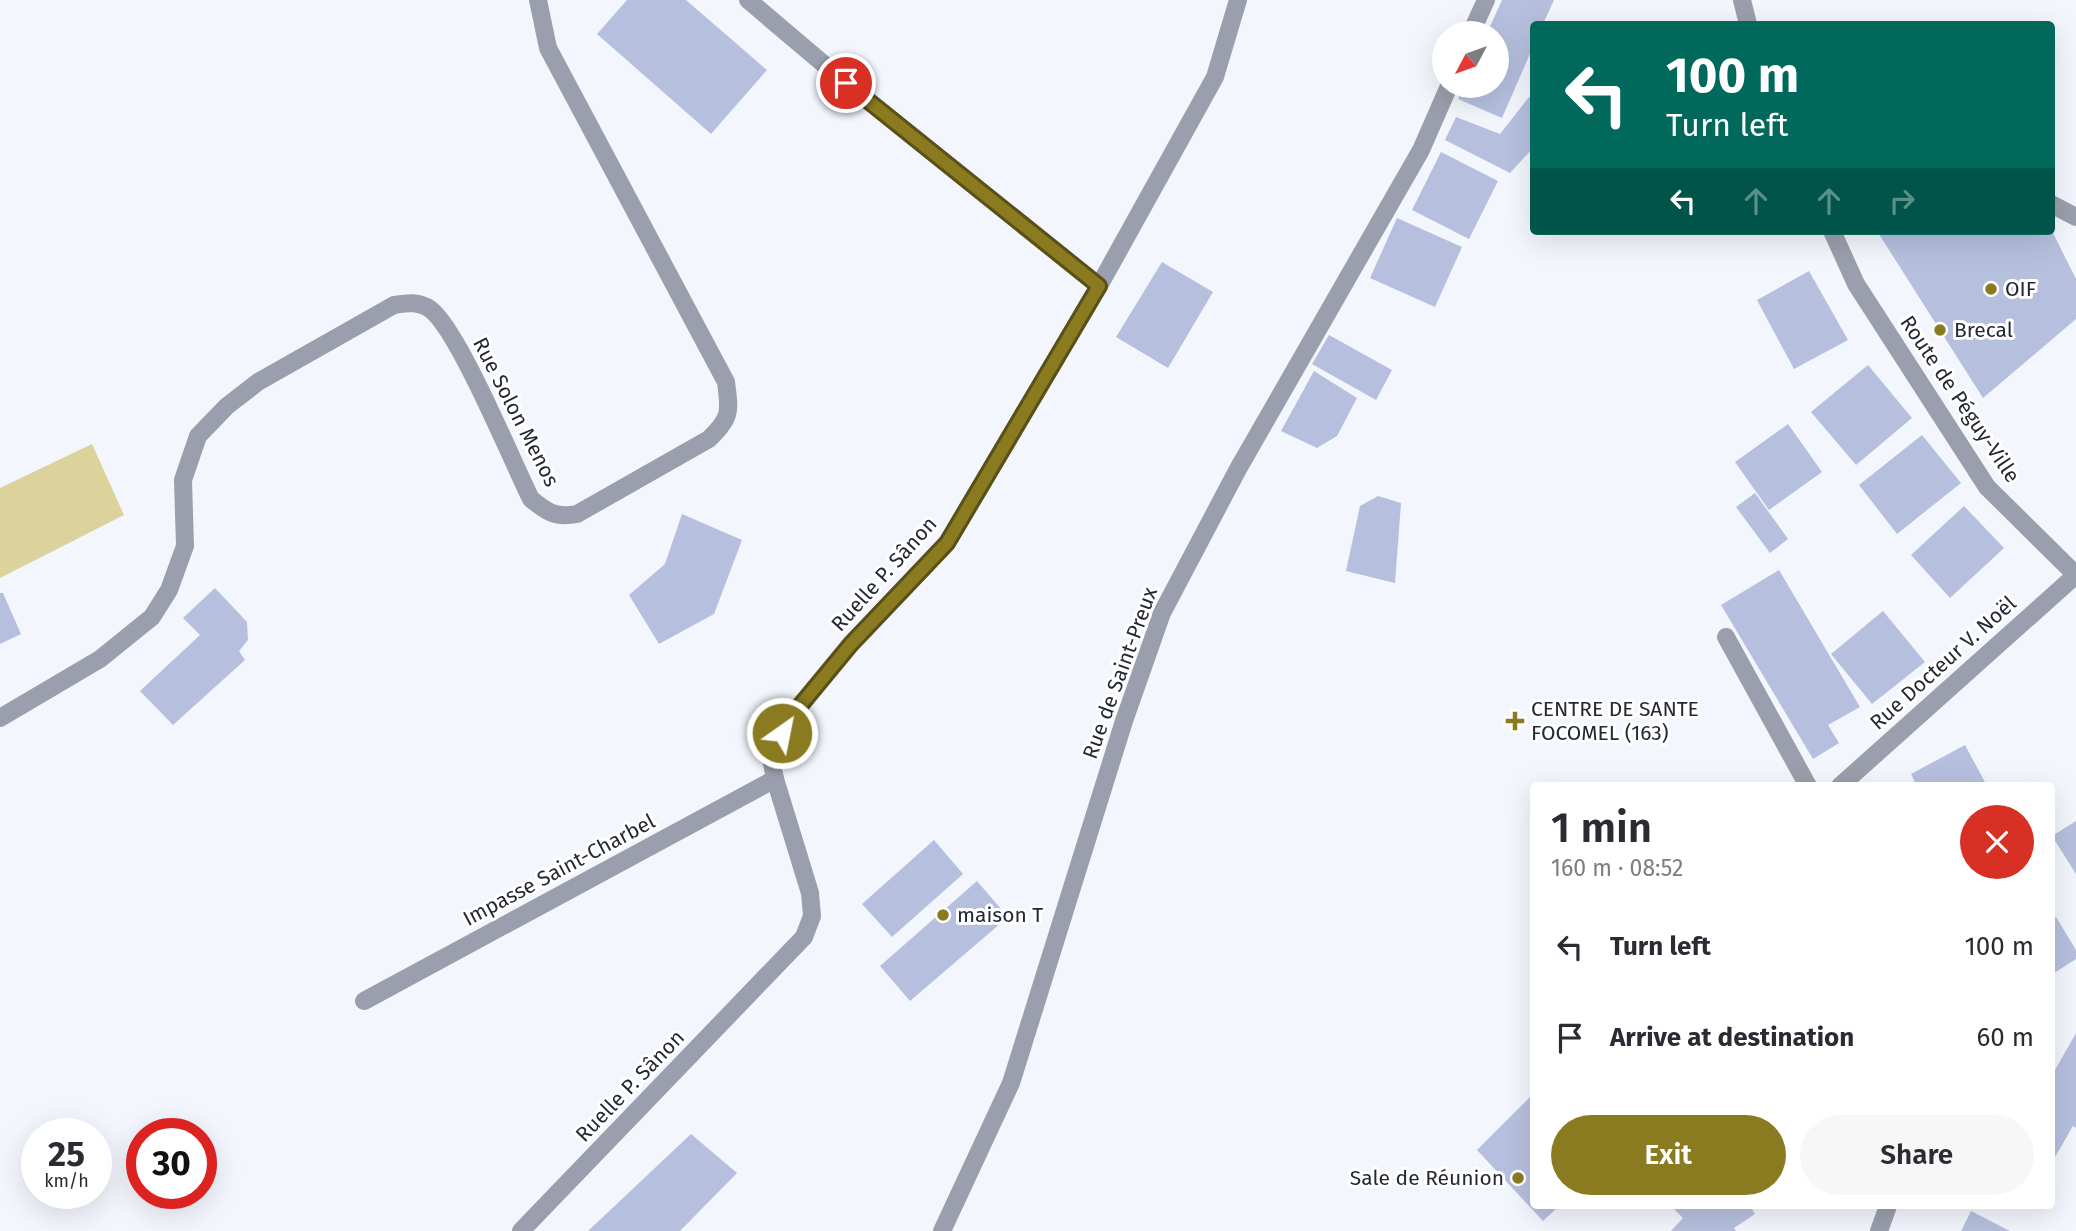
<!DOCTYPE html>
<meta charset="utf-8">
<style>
:root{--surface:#fff;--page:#f7f7f7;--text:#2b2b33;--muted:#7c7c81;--accent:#8a7b20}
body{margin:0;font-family:"Fira Sans",sans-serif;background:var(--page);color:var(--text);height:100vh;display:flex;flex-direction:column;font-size:26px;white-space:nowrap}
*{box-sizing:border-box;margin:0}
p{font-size:23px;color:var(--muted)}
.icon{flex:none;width:38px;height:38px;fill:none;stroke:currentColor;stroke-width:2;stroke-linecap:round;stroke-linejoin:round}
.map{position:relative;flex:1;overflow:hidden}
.sheet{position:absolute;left:1530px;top:782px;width:525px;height:427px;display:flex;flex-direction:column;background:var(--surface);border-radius:7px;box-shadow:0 7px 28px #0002}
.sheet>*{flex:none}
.banner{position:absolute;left:1530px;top:21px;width:525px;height:214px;border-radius:7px;box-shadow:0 7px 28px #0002;background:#00695c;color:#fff;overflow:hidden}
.needle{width:46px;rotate:229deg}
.fabs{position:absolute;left:1432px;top:21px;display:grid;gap:14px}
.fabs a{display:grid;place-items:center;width:77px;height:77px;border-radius:50%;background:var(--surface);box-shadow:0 7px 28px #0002;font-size:35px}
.speed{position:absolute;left:21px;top:1118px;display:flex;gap:14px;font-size:35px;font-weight:700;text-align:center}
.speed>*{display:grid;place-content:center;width:91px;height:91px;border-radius:50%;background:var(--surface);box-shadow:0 7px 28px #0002;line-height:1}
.speed small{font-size:18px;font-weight:400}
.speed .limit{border:10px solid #d22;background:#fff;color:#111}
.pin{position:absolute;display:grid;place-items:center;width:60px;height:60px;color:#fff;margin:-30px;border:4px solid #fff;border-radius:50%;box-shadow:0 2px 7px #0007}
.me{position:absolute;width:77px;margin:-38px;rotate:33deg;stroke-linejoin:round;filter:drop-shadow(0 0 5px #0008)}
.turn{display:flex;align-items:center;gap:24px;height:147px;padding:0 21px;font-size:32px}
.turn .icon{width:91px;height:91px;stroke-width:2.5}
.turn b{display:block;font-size:49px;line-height:60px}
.lanes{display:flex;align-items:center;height:66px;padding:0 21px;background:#0003;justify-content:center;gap:35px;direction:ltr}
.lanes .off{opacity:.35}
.round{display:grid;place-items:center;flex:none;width:74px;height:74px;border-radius:37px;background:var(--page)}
.summary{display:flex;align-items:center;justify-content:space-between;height:119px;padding:0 21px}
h1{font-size:42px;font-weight:600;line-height:52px}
.action{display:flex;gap:14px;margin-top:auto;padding:14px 21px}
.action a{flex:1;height:80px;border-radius:42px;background:var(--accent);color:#fff;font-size:28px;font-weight:600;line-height:80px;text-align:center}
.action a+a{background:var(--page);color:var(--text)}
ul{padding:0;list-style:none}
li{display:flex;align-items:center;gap:21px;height:91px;padding:0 21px}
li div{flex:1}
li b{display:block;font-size:26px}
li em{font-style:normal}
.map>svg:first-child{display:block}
.green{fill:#dbd29c}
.building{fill:#b6c0de}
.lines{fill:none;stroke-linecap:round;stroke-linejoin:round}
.minor{stroke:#9b9fad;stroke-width:18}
.tertiary{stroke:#9b9fad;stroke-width:18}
.route-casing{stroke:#5a5015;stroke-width:18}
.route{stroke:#8a7b20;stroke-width:12}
.poi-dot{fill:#8a7b20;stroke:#fff;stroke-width:2.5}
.labels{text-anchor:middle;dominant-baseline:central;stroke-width:6;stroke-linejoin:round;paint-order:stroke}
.poi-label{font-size:21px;fill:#252834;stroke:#fff;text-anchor:start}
.street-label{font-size:21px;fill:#252834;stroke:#fff}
</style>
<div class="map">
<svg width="2076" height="1231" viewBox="0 0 2076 1231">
<rect width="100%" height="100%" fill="#f4f6fd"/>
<path class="green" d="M92 444 124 515 0 578V488Z"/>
<g class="building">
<path d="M627 0H686L767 70 711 134 597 34Z"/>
<path d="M1502 0H1554L1543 24H1533V47L1502 118 1458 99 1464 86H1496V33H1487Z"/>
<path d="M1529 97 1533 100V148L1510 173 1445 140 1456 117 1500 134Z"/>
<path d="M1441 152 1498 181 1469 239 1412 210Z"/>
<path d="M1397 218 1462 247 1435 307 1370 278Z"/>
<path d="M1877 231H2052L2076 279V319L1983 398Z"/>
<path d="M1162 262 1213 292 1168 368 1116 337Z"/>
<path d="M1809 271 1848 340 1794 369 1757 300Z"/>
<path d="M1329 335 1392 370 1376 400 1312 364Z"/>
<path d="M1868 365 1912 418 1856 465 1811 412Z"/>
<path d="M1314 371 1357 398 1337 436 1317 448 1281 431Z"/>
<path d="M1788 424 1822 472 1769 510 1735 462Z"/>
<path d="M1922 435 1961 483 1897 534 1859 485Z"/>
<path d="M1755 493 1788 539 1770 553 1736 507Z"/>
<path d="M1378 496 1401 503 1395 583 1346 571 1360 506Z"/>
<path d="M1964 506 2004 548 1950 598 1911 555Z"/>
<path d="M682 514 742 540 714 614 659 644 629 595 665 564Z"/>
<path d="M1779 570 1860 707 1828 725 1839 743 1813 759 1721 605Z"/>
<path d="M215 588 247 622 248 640 239 651 245 660 173 725 140 691 200 635 183 618Z"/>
<path d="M0 593H3L21 634 0 644Z"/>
<path d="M1883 611 1925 662 1872 704 1831 654Z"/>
<path d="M1965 745 1987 786H1917L1911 774Z"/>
<path d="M2076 821V874L2052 836Z"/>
<path d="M934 840 963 874 892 937 862 904Z"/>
<path d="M977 881 1008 917 910 1001 880 966Z"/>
<path d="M2056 917 2076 950V959L2051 975V920Z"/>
<path d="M2076 1033V1128L2073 1126 2051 1164V1077Z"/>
<path d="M1533 1094V1206H1559L1543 1221 1477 1150Z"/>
<path d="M691 1134 737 1173 680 1231H588Z"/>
<path d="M1671 1206H1750L1755 1214 1734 1228 1736 1231H1671L1683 1218Z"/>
<path d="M1971 1211 2010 1231H1961Z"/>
</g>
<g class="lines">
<g class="minor">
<path d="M748 0 846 83 1099 286"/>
<path d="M1471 33 1486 0"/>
<path d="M2051 204 2076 217"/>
<path d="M1726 637 1808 786"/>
<path d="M1840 786 2076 575"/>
<path d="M364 1001 775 779"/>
<path d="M521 1231 804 937 812 916 810 893 775 779 770 753 794 713 851 644 947 543 1099 286 1215 77 1238 0"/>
<path d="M942 1231 1011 1083 1124 721 1162 613 1238 469 1421 150 1449 86"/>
<path d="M1879 1231 1888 1206"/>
</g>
<g class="tertiary">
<path d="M1742 0 1748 24"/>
<path d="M1832 231 1856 284 1987 487 2076 575"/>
<path d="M0 718 100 659 152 617 169 590 185 546 183 480 198 436 227 406 258 382 394 305C407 303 418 301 430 309 458 329 512 461 531 499 547 512 555 518 577 514L709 439C731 418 730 412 726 382L548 48 538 0"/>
</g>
</g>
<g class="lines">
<defs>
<path id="route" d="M782 733 794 713 851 644 947 543 1099 286 846 83"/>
</defs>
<use href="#route" class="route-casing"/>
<use href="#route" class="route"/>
</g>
<g class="poi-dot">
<circle cx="1991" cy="289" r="7"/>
<circle cx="1940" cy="330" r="7"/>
<path d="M1511.5 710.5h7v7h7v7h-7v7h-7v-7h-7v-7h7z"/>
<circle cx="943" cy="915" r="7"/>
<circle cx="1518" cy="1178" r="7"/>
</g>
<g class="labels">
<g class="poi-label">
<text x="2005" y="289">OIF</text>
<text x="1954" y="330">Brecal</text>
<text x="1531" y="709">CENTRE DE SANTE<tspan x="1531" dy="24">FOCOMEL (163)</tspan></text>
<text x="957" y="915">maison T</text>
<text x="1504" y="1178" text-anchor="end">Sale de Réunion</text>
</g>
<g class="street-label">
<text transform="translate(1960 399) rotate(56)">Route de Péguy-Ville</text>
<text transform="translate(516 412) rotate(63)">Rue Solon Menos</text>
<text transform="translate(884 574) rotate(-48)">Ruelle P. Sânon</text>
<text transform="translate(1943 663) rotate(-42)">Rue Docteur V. Noël</text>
<text transform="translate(1120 673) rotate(-70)">Rue de Saint-Preux</text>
<text transform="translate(559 870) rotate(-28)">Impasse Saint-Charbel</text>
<text transform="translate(630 1086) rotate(-46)">Ruelle P. Sânon</text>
</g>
</g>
</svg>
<div class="fabs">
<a><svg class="needle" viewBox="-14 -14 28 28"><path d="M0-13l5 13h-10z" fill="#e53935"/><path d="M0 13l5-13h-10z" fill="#7c7c81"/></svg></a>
</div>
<div class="speed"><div>25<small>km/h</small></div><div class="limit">30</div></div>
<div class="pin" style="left:846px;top:83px;background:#d93025"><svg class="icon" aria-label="arrive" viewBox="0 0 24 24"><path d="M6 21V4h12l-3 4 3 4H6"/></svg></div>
<svg class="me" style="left:782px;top:733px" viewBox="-20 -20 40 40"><circle r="17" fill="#8a7b20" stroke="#fff" stroke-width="3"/><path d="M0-11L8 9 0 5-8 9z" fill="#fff"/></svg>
<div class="banner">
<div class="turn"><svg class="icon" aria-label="left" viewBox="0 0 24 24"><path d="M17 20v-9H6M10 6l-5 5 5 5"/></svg><div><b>100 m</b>Turn left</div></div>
<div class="lanes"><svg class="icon" aria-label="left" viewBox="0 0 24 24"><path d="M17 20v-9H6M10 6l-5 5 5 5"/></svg><svg class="icon off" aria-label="ahead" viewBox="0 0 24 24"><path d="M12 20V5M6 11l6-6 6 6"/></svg><svg class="icon off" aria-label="ahead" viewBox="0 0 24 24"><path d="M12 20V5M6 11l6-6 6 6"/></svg><svg class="icon off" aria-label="right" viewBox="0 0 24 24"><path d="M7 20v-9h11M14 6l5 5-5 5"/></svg></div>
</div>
<section class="sheet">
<div class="summary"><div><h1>1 min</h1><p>160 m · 08:52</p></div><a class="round" style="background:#d93025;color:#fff"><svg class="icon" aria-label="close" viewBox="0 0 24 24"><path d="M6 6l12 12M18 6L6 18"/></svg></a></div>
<ul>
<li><svg class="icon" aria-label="left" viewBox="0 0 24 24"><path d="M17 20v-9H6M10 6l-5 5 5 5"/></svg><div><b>Turn left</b></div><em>100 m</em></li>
<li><svg class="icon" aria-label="arrive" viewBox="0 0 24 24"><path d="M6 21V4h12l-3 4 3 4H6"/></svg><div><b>Arrive at destination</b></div><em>60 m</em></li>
</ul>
<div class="action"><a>Exit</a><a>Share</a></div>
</section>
</div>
